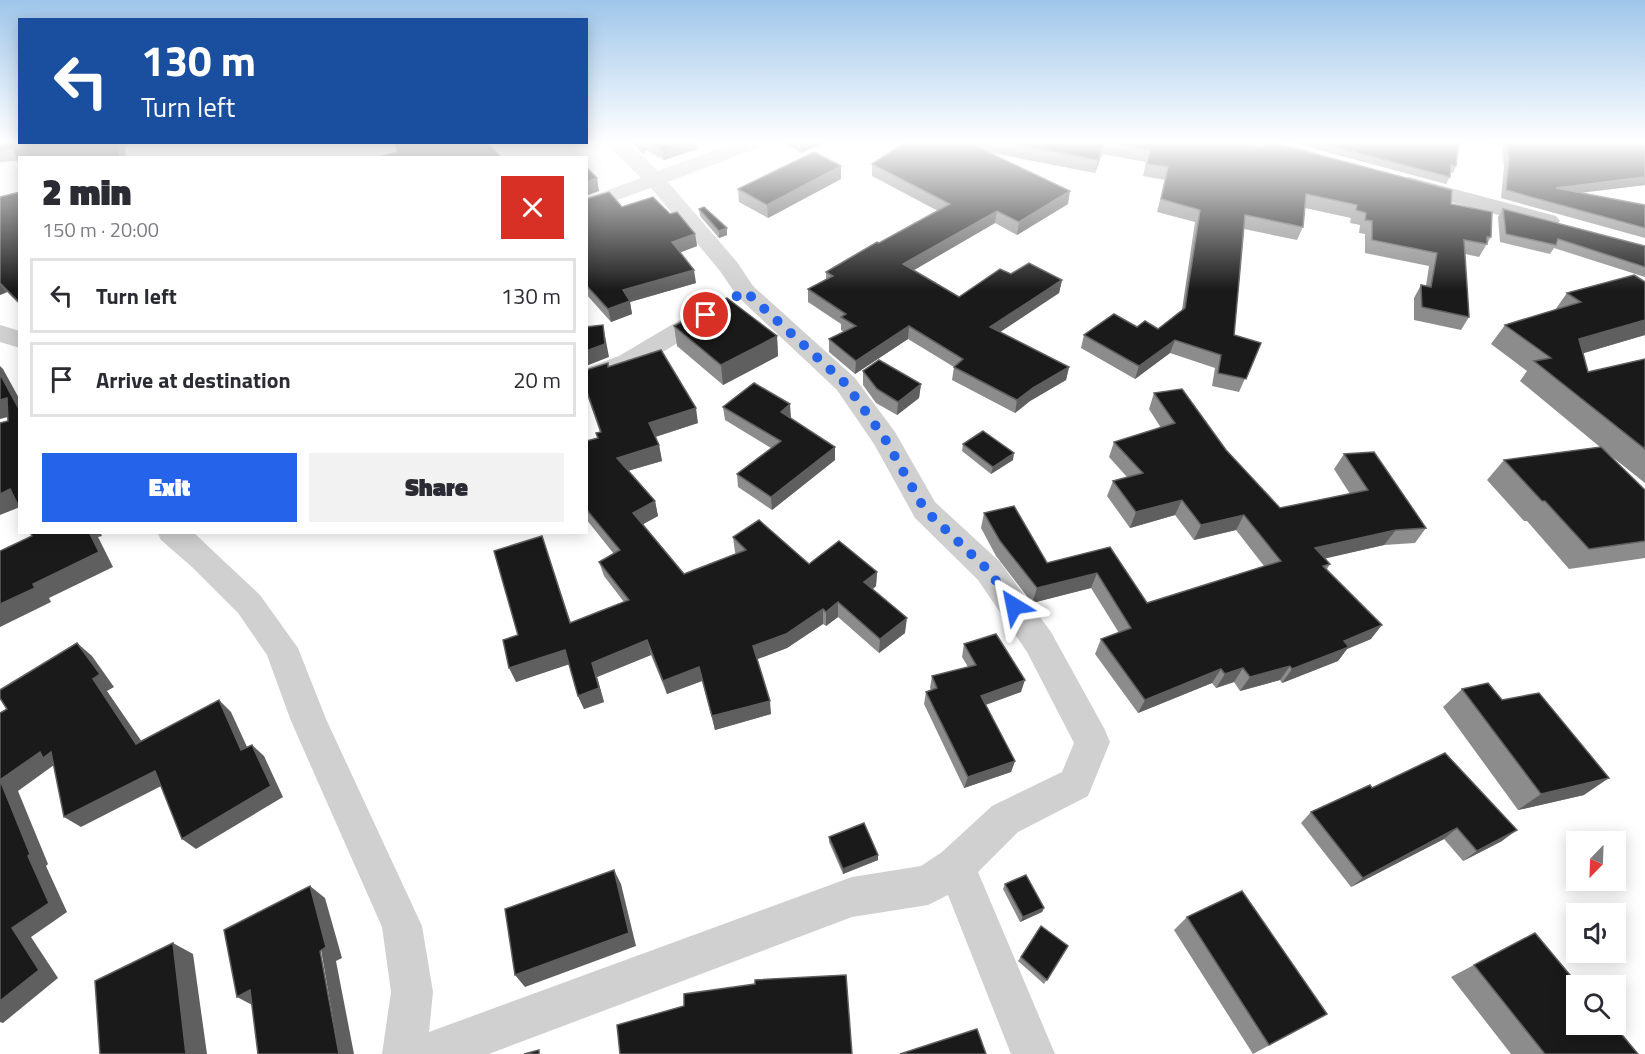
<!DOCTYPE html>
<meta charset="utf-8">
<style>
:root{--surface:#fff;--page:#f2f2f3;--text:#2b2b33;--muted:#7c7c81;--line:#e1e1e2;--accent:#2563eb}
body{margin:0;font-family:"Titillium Web",sans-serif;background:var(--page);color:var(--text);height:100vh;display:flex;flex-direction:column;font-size:22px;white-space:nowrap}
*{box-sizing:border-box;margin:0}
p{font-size:20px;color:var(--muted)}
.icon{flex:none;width:33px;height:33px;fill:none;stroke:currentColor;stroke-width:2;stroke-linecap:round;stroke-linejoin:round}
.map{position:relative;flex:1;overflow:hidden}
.sheet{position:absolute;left:18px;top:156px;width:570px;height:378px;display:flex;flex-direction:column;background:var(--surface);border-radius:0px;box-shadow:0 3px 15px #0003}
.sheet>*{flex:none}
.banner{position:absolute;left:18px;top:18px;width:570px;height:126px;border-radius:0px;box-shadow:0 3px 15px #0003;background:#1a4fa0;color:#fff;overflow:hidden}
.needle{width:39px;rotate:203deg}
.fabs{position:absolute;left:1566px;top:831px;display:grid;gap:12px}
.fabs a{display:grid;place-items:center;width:60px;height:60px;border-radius:0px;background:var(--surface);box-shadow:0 3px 15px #0003;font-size:30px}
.pin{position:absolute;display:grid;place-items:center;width:51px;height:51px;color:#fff;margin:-26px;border:3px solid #fff;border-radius:50%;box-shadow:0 2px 6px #0007}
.me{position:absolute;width:66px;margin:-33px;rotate:325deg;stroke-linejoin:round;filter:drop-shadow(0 0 4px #0008)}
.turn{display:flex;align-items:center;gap:21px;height:126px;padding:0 24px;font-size:27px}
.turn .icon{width:78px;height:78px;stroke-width:2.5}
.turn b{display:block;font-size:42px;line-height:51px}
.round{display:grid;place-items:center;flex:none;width:63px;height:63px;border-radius:0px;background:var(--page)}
.head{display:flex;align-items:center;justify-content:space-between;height:102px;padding:0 24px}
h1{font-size:36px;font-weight:800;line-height:45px}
.primary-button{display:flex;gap:12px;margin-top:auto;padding:12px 24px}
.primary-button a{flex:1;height:69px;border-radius:0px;background:var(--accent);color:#fff;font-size:24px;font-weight:800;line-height:69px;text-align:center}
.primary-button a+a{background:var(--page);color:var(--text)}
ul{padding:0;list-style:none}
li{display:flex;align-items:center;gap:18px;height:75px;margin:0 12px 9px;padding:0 12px;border:3px solid var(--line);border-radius:0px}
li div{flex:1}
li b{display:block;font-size:22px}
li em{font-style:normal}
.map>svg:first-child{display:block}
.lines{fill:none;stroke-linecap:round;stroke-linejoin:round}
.minor{fill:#d0d0d0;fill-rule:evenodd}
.primary{fill:#ababab;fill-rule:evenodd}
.wall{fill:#8c8c8c}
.shaded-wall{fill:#5f5f5f}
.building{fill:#1a1a1a;stroke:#5f5f5f;stroke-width:1.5}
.route{stroke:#2563eb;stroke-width:10;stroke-dasharray:0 18}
</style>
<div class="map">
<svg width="1645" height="1054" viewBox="0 0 1645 1054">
<rect width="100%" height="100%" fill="#fff"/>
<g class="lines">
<g class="minor">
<path d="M605 142H627L658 171 737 142H766L763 146 668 182 737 262 753 286 855 378 895 432 935 502 1000 562 1051 632 1105 730 1110 742 1088 796 1018 832 978 872 1055 1054H1011L948 895 928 905 852 917 489 1054H382L391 992 382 927 291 721 267 655 238 613 192 567 161 540 157 532H193L260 595 298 648 326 719 422 926 433 992 429 1032 852 877 921 866 942 852 992 806 1062 772 1074 743 1027 652 978 580 915 518 874 444 837 390 737 296 720 271 651 188 586 211V198L641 178Z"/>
<path d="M709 306 718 308 721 313 718 318 637 368 586 385V368L619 356 700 308Z"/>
<path d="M0 325 20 331V348L0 342Z"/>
</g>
<g class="primary">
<path d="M1243 142H1278L1315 152 1318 157 1315 162 1307 164 1245 147Z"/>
<path d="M1409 177 1556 216 1560 221 1556 226 1548 228 1401 189 1398 184 1401 179Z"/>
</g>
</g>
<g class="wall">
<path d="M0 142 125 148 126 158H20L17 161 0 162Z"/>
<path d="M631 142H696L697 149 664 160 646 150 643 154Z"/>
<path d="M784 142H827L801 153Z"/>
<path d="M906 142H1232L1263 148 1265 142 1451 204 1491 237 1479 257 1465 254 1469 317 1461 330 1414 320V298L1421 285 1426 286 1429 266 1365 253V234L1359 233 1360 225 1350 223 1351 218 1305 208 1303 227 1297 240 1244 229 1234 335 1261 343 1239 392 1212 386 1215 368 1170 353 1135 379 1081 348 1084 335 1137 327 1158 329 1182 310 1195 222 1157 212 1165 180 1143 176 1146 162 1102 154 1095 173 987 152 1068 204 1017 235 995 223 914 270 959 297 1011 274 1062 280 1059 293 1000 332 1069 367 1066 380 1030 401 1015 413 952 380 954 367 908 339 855 374 829 352V339L844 332 841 330V324L808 302V289L826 279V272L938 211 872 176V164Z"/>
<path d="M1289 142H1459L1456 166 1453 173 1450 172V177L1446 184Z"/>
<path d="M1491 142H1642L1643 146H1645V185L1581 193 1645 205V238L1501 198 1504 167 1502 146 1492 145Z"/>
<path d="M841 166V179L768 218 739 202 738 189Z"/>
<path d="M20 192V305L7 292 0 295V197Z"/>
<path d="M586 199 622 207 670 214 695 234 697 246 680 252 696 283 630 302 632 314 611 322 586 294Z"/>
<path d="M699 209 727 228V235L719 238 700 216Z"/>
<path d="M1503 209 1645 246V277L1554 248 1550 254 1500 242 1498 217Z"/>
<path d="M1645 282V335L1583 353 1588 372 1645 359V483L1606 452 1645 490V558L1569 569 1527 521H1524L1487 480 1504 460 1600 447 1520 381 1527 371 1491 344 1505 325 1555 310 1567 293Z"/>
<path d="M674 326 777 336 778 356 723 385 677 346Z"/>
<path d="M609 367 698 423 655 437 659 445 662 461 628 471 655 501 658 516 643 524 684 574 736 554 735 552 733 537 809 564 877 572 876 586 873 589 905 633 879 653 838 617 826 626 823 624 787 648 757 659 771 714 715 730 702 681 667 694 651 655 597 677 604 702 584 709 578 696 569 664 516 682 518 635 542 536 571 623 624 602 604 576 599 562 614 554 586 519V441L598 439 596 433 600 432 586 392V370Z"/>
<path d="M863 371 921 384 919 398 897 415 876 403 863 385Z"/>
<path d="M1154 393 1226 450 1280 508 1350 494 1334 469 1344 454 1426 528 1415 543 1384 545 1325 558 1330 564 1327 569 1371 639 1347 649 1338 661 1282 683 1280 680 1240 691 1234 682 1216 688 1212 683 1138 713 1095 654 1101 639 1119 633 1091 588 1032 603 996 556 981 528 984 513 1047 563 1110 547 1147 603 1264 566 1236 530 1194 540 1175 515 1130 528 1107 496 1113 481 1127 477 1109 457 1114 442 1161 428 1149 409Z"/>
<path d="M723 407 791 418 835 460 772 510 738 487 737 474 771 448 725 420Z"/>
<path d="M963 444 1013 460 991 474 962 451Z"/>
<path d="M964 644 1021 692 985 705 1015 761 1011 772 964 788 924 704 926 692 931 690 930 688 932 676 968 667 962 657Z"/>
<path d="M1462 689 1502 700 1584 795 1518 810 1443 707Z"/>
<path d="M1372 788 1502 841 1463 861 1444 839 1351 887 1301 823 1311 812Z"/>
<path d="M829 837 878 855V860L843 874 829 842Z"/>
<path d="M1005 884 1044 908 1042 912 1020 922 1003 889Z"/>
<path d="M1187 917 1309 1024 1253 1054 1174 930Z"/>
<path d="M1041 926 1068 946 1044 984 1018 961Z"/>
<path d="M1535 933 1638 1054H1511L1451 977Z"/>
</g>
<g class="shaded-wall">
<path d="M119 142H128L125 148 126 158H120Z"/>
<path d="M643 142H645L646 150 643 154 641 144Z"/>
<path d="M688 142H696L697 149 664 160 663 151Z"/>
<path d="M805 142H827L801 153V144Z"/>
<path d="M1105 142 1102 154 1095 173 1098 160Z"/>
<path d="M841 166V179L768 218 767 205Z"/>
<path d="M1645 177V185L1551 196 1556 188Z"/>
<path d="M597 178 599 191 586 196V182Z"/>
<path d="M1070 191 1068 204 1017 235 1019 222Z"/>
<path d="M997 211 995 223 902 277 903 264Z"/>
<path d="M727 228V235L719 238V231Z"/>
<path d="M695 234 697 246 674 255 672 242Z"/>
<path d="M694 270 696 283 630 302 632 314 611 322 608 309 623 290Z"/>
<path d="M1062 280 1059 293 988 340 990 327Z"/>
<path d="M0 284 7 292 0 295Z"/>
<path d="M1645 320V335L1564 359 1579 339Z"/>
<path d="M603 325 609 357 586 366V351Z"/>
<path d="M909 326 908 339 855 374 856 361Z"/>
<path d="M777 336 778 356 723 385 721 365Z"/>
<path d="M1175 340 1170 353 1135 379 1139 366Z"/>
<path d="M0 366 3 369 20 400V411L0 374Z"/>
<path d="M1069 367 1066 380 1030 401 1015 413 1017 400 1033 388Z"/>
<path d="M921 384 919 398 897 415 898 402Z"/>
<path d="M7 398 20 414 0 419V400Z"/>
<path d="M790 404 791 418 781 412Z"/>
<path d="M696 408 698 423 652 438 649 423Z"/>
<path d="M659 445 662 461 620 473 617 458Z"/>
<path d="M835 447V460L772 510 771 497Z"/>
<path d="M1014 453 1013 460 991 474 993 467Z"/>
<path d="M10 489 20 507 0 515V494Z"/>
<path d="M1182 500 1175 515 1130 528 1136 512Z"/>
<path d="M655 501 658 516 636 528 633 513Z"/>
<path d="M1244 515 1236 530 1194 540 1201 525Z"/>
<path d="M1396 530 1384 545 1306 563 1315 548Z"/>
<path d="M89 532H100L102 536 98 537 113 567 49 598 51 602 0 627V604L33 584Z"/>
<path d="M877 572 876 586 863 597 864 582Z"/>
<path d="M1097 573 1091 588 1032 603 1037 588Z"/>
<path d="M838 602V617L826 626V612Z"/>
<path d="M823 609V624L787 648 755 660 753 646Z"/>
<path d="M907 618 905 633 879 653 880 639Z"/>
<path d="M1382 625 1371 639 1347 649 1338 661 1282 683 1292 669 1344 641Z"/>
<path d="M647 640 651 655 597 677 604 702 584 709 578 696 592 663Z"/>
<path d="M77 643 92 656 114 687 107 691 151 755 136 744 93 679Z"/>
<path d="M565 650 570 664 516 682 509 668Z"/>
<path d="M1290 666 1280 680 1240 691 1250 677Z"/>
<path d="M699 667 702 681 667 694 663 681Z"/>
<path d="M1243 668 1234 682 1216 688 1225 674Z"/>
<path d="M1221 669 1212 683 1138 713 1145 700Z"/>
<path d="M1025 680 1021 692 977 708 981 696Z"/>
<path d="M219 700 231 712 254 762 241 750Z"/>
<path d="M770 701 771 714 715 730 712 716Z"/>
<path d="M252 745 264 756 283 797 196 849 182 839Z"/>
<path d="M40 752H51L54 765 18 791 48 864 46 866 67 912 31 937 58 978 3 1023 0 1022V1001L12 928 28 856 0 780Z"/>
<path d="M1015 761 1011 772 964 788 968 777Z"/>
<path d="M155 771 169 782 81 827 64 817Z"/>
<path d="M1609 778 1584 795 1518 810 1541 794Z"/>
<path d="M1457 828 1444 839 1351 887 1363 878Z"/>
<path d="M1517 830 1502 841 1463 861 1477 851Z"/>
<path d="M878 855V860L843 874V869Z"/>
<path d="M614 870 621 884 636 946 525 987 515 975Z"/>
<path d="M310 886 325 898 342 958 336 961 354 1054H339Z"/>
<path d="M1044 908 1042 912 1020 922 1023 917Z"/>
<path d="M173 943 193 954 207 1054H186Z"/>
<path d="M250 990 256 1007 237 997Z"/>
</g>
<g class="building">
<path d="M0 142H119L120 158H20V167L13 149 0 150Z"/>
<path d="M395 142H486L502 158H375L397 152Z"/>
<path d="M648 142H689L663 151Z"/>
<path d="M906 142H967L1070 191 1019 222 997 211 903 264 959 297 1000 269 1011 274 1029 263 1062 280 990 327 1069 367 1033 388 1017 400 954 367 963 359 909 326 856 361 829 339 856 326 841 317 846 314 808 289 833 276 826 272 877 242 879 243 950 204 872 164Z"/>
<path d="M1004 142H1105L1098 160Z"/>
<path d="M1106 142H1232L1264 148 1265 142H1270L1452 190 1451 204 1492 212 1491 237H1487V244L1464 240 1469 317 1422 307 1421 285 1431 287 1437 253 1372 240V221L1365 220 1366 213 1356 210 1357 205 1306 194 1303 227 1245 215 1234 335 1261 343 1246 379 1218 373 1221 355 1175 340 1139 366 1084 335 1114 314 1137 327 1145 321 1158 329 1185 308 1200 210 1161 199 1168 167 1147 164 1150 150Z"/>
<path d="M1316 142H1459L1456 166 1451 165 1450 177Z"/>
<path d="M1507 142H1642L1643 146H1645V177L1556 188 1645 205V228L1506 190 1509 159Z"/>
<path d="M814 152 841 166 767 205 738 189Z"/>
<path d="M586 167 597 178 586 182Z"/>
<path d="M20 192V300L18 301 0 283V197Z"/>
<path d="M609 192 622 207 653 197 670 214 677 212 695 234 672 242 694 270 623 290 630 301 608 309 586 285V199Z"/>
<path d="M704 207 727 228 719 231 699 209Z"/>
<path d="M1503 209 1645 246V267L1558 239 1556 245 1506 234Z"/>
<path d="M1634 275 1645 282V320L1579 339 1588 372 1645 359V449L1534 361 1551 358 1505 325 1581 302 1567 293Z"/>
<path d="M727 298 777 336 721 365 674 326Z"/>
<path d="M603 325 605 344 586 351V327Z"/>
<path d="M661 350 696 408 649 423 659 445 617 458 655 501 633 513 684 574 746 550 733 537 759 520 809 564 839 541 877 572 864 582 907 618 880 639 838 602 826 612 823 609 786 634 753 646 770 701 712 716 699 667 663 681 647 640 592 663 599 688 578 696 565 650 509 668 503 640 518 635 494 551 542 536 570 623 629 600 599 562 620 550 586 509V441L598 438 596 433 601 432 586 389V370L608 363V367Z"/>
<path d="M879 360 921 384 898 402 877 389 863 371Z"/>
<path d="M0 374 20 411V509L10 489 0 494V423L8 421 7 398 0 400Z"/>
<path d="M754 383 790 404 781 412 835 447 771 497 737 474 781 441 723 407Z"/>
<path d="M1182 389 1226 450 1280 508 1368 490 1344 454 1374 452 1426 528 1396 530 1315 548 1330 564 1323 566 1382 625 1344 641 1349 647 1292 669 1290 666 1250 677 1243 668 1225 674 1221 669 1145 700 1101 639 1131 628 1097 573 1037 588 1000 541 984 513 1014 506 1047 563 1110 547 1147 603 1281 561 1244 515 1201 525 1182 500 1136 512 1113 481 1143 473 1114 442 1175 423 1154 393Z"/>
<path d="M983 431 1014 453 993 467 963 444Z"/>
<path d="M1601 447 1645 490V541L1589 549 1545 501H1542L1504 460Z"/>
<path d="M30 532H89L99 552 33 584 35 588 0 604V551L32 536Z"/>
<path d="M996 634 1025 680 981 696 1015 761 968 777 926 692 937 688 932 676 976 665 964 644Z"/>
<path d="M77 643 100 674 93 679 136 744 219 700 241 750 252 745 271 786 182 839 155 771 64 817 51 752 43 758 40 752 0 780 30 854 28 856 49 903 12 928 39 970 0 1001V713L7 709 0 698V690Z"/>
<path d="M1488 683 1502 700 1539 693 1609 778 1541 794 1462 689Z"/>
<path d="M1445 753 1517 830 1477 851 1457 828 1363 878 1311 812 1370 785 1372 788Z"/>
<path d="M864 823 878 855 843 869 829 837Z"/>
<path d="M614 870 629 933 515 975 505 909Z"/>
<path d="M1026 875 1044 908 1023 917 1005 884Z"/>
<path d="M310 886 326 947 320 951 339 1054H258L250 990 237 997 224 930Z"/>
<path d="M1242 891 1327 1014 1269 1045 1187 917Z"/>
<path d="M1041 926 1068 946 1047 980 1021 957Z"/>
<path d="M1535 933 1579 986H1576V1024H1613L1638 1054H1545L1474 965Z"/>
<path d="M173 943 186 1054H100L95 981Z"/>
<path d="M846 975 852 1054H620L617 1025 684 1006V994L755 984V980Z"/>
<path d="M977 1029 986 1054H900Z"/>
<path d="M539 1050V1054H524Z"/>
</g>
<linearGradient id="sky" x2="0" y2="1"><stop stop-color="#9ec6ea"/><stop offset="0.49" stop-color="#fff"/><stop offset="1" stop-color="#fff" stop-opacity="0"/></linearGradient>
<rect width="1645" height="290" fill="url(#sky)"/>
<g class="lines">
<path class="route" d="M706 315 745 291 846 384 885 439 925 510 989 571 1014 606"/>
</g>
</svg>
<div class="fabs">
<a><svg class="needle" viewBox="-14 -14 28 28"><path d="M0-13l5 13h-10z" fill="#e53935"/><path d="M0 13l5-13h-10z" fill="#7c7c81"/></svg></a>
<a><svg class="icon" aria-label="sound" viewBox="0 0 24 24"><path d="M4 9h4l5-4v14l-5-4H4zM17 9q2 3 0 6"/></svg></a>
<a><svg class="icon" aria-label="search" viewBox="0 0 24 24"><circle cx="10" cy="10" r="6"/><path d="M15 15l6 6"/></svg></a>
</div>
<div class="pin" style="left:706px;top:315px;background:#d93025"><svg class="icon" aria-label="arrive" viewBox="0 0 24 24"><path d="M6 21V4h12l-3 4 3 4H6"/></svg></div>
<svg class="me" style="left:1014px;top:606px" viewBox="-20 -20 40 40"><path d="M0-17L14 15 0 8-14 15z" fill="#2563eb" stroke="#fff" stroke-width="4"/></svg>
<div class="banner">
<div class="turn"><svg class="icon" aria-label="left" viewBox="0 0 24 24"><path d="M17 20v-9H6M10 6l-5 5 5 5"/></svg><div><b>130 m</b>Turn left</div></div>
</div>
<section class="sheet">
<div class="head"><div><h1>2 min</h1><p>150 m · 20:00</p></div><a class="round" style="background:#d93025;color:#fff"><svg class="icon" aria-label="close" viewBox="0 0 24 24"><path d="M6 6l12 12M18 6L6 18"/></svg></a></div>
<ul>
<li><svg class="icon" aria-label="left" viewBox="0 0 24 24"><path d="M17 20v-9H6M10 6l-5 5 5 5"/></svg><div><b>Turn left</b></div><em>130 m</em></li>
<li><svg class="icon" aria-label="arrive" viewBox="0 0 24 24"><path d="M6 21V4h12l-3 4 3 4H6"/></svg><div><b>Arrive at destination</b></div><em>20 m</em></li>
</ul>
<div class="primary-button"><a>Exit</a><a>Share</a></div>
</section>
</div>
